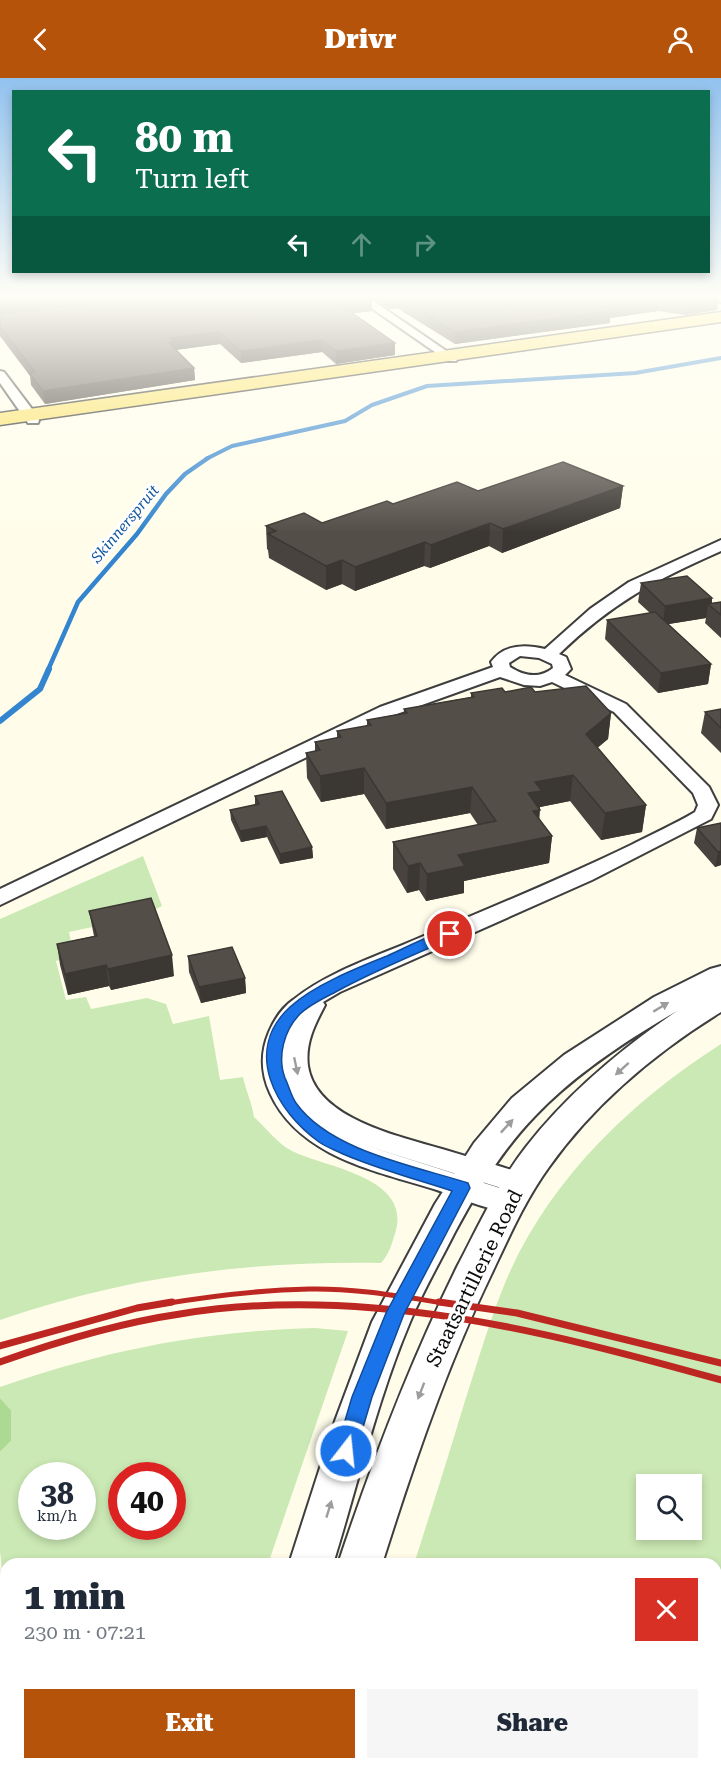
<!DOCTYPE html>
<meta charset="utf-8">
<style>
:root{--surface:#fff;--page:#f6f6f7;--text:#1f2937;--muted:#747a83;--accent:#b45309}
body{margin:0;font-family:"Roboto Serif",serif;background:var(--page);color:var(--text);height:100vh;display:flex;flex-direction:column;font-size:22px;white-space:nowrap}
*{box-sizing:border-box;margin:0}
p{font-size:20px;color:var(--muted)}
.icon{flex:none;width:33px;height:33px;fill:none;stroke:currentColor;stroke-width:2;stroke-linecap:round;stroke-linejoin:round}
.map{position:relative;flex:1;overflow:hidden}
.panel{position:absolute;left:0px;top:1480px;width:722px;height:212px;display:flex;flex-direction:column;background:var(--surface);border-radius:18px 18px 0 0;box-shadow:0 3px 9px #0003}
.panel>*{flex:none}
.banner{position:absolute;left:12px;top:12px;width:698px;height:183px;border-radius:0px;box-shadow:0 3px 9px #0003;background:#0b6e4f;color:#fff;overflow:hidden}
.fabs{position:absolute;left:636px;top:1396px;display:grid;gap:12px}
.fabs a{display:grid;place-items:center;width:66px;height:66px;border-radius:0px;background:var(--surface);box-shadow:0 3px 9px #0003;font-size:30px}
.speed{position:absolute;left:18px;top:1384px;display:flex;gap:12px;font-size:30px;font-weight:700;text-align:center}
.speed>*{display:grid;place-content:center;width:78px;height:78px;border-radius:50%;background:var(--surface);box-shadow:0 3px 9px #0003;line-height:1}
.speed small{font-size:15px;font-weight:400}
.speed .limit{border:9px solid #d22;background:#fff;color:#111}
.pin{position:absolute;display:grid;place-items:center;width:51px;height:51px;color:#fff;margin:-26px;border:3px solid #fff;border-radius:50%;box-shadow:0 2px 6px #0007}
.me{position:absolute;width:66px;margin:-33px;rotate:16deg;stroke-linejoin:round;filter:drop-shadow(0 0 4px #0008)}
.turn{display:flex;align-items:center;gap:21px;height:126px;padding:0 24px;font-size:27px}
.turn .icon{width:78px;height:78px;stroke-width:2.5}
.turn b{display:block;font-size:42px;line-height:51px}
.lanes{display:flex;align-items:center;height:57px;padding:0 24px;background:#0003;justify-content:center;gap:30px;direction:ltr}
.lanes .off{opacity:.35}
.round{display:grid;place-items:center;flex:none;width:63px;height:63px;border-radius:0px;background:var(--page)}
.overview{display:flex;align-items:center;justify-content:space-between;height:102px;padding:0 24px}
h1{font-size:36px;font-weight:800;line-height:45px}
.cta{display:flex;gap:12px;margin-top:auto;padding:12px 24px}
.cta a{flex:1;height:69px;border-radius:0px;background:var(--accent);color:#fff;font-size:24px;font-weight:800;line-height:69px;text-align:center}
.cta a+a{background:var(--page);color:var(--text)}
header{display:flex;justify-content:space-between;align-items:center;height:78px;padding:0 24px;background:var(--accent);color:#fff;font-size:27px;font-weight:800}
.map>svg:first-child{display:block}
.green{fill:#cbe9b4;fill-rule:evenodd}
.forest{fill:#adda93}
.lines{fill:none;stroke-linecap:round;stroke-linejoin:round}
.stream-far2{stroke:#3485cf;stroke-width:4}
.stream-far1{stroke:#3485cf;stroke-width:4.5}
.stream{stroke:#3485cf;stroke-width:6}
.minor-casing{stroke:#3e3e3e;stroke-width:4}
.tertiary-casing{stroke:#3e3e3e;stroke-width:4}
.primary-casing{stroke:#1c1c1c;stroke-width:3}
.minor{fill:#fff;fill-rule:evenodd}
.tertiary{fill:#fff;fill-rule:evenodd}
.primary{fill:#fbe15e;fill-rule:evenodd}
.rail-far1{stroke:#bd2722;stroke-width:5}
.rail{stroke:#bd2722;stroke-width:7}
.wall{fill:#48433e}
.shaded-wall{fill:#3b3732}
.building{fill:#544e48;stroke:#3b3732;stroke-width:1.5}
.oneway{fill:#9d9d9d}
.route{fill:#1a73e8;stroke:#114b97;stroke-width:1.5}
.labels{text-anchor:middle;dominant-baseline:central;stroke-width:6;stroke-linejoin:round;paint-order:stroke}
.far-water-label{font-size:15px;font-style:italic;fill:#14579e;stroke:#fff}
.near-street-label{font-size:20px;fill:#0b0b0b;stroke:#fff}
</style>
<header><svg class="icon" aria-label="back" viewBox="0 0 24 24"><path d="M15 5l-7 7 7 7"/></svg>Drivr<svg class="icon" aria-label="person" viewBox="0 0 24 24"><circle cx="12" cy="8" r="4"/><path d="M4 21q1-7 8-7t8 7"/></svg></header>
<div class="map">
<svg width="721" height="1691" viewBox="0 0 721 1691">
<rect width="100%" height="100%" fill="#fffdea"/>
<g class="green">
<path d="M143 778 162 828 140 839 69 854 74 878 56 883 66 922 86 919 91 931 147 920 166 926 173 946 209 938 220 1002 243 999C246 1013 252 1025 254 1039 265 1049 278 1066 292 1073 323 1089 410 1098 396 1152 392 1165 390 1175 381 1185 247 1183 128 1198 0 1242V841Z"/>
<path d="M721 966V1691H351L353 1686H716V1486H414C431 1433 448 1379 464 1326 477 1286 489 1244 505 1205 547 1104 630 1024 721 966ZM646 1407H692V1452H646Z"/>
<path d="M315 1250 348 1253 268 1486H6V1524L0 1474V1374L11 1363V1332L0 1320V1309C106 1272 202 1253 315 1250ZM32 1398H82V1449H32ZM122 1398H172V1449H122Z"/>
<path d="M6 1528V1686H200L199 1691H0V1542Z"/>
</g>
<path class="forest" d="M0 1320 11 1332V1363L0 1374Z"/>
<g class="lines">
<path class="stream-far2" d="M206 381 232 368 345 343 372 327 427 308 635 295 721 280"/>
<path class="stream-far1" d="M48 592 78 524 137 456 166 416 185 396 208 380"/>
<path class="stream" d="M0 643 40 611 49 591"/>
<defs>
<g id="minor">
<path d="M354 218H366L458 281 456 283H448Z"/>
<path d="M711 218H721V224Z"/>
<path d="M0 293 4 294 38 339 39 342 38 345H28L0 305Z"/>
<path d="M721 462V473C655 502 612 525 559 576L566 579 571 591 565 597 626 626 709 709 718 727 711 741 592 802 340 914 323 924 325 927C315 946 305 965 308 988 316 1041 399 1058 442 1071 471 1080 501 1088 530 1098L534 1105 530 1112 520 1116 361 1066 519 1116 523 1124 519 1132C499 1138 458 1119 437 1112 376 1093 299 1079 270 1015 261 995 260 975 269 954 274 942 283 929 293 922 329 893 378 878 419 860 490 830 561 801 631 767 652 756 675 746 695 734L698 727 693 715 614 634 552 604 540 608 524 607 500 599 394 637 0 827V811L380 629 493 589 491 584C504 566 525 566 545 571L590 531 629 504ZM520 578 539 580 552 586 553 590C539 601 524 598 510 589L509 585Z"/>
</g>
<g id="tertiary">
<path d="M721 888V934C656 974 594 1026 549 1089 525 1122 509 1159 491 1197 446 1290 413 1388 382 1486H338C372 1384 410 1284 458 1187 479 1147 498 1105 526 1069 568 1015 621 971 677 933 627 962 575 996 535 1038 502 1072 477 1113 455 1154 440 1184 423 1213 410 1244 377 1322 358 1406 333 1486H289L335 1343 372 1244 435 1126 474 1065 512 1020 564 977 654 919 710 891Z"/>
<path d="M224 1686H322L321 1691H223Z"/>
</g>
<path id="primary" d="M721 234V244L0 347V335Z"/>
</defs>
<use href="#minor" class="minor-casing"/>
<use href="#tertiary" class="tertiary-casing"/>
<use href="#primary" class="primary-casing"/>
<use href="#minor" class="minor"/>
<use href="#tertiary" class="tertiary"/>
<use href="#primary" class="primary"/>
<path class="rail-far1" d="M163 1226C211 1218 261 1212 309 1211 356 1210 403 1219 450 1226"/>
<g class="rail">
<path d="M439 1224 517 1235 721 1285"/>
<path d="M0 1268 137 1230 172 1224"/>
<path d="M0 1284C59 1263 118 1245 180 1236 363 1206 546 1253 721 1302"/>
</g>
</g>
<g class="wall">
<path d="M0 218 372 221V233L353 235 395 277 336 286 322 274 241 285 220 266 176 272 194 290 195 302 45 326 31 307 30 298 0 258Z"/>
<path d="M370 218H714L719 221 717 232 685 237 658 233 610 240V245L455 266 397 230 389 231Z"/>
<path d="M623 408 620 430 502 475 489 468 430 490 424 488 355 513 342 506 326 512 269 480 268 472 267 471 266 448 322 445 393 426 478 413Z"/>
<path d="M641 505 712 520V525L721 524V560L705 545 706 540 668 546 711 586 708 606 658 615 605 561 607 542 650 535 638 524Z"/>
<path d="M505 614H535L611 635 608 661 597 670 646 727 642 754 601 762 570 723 540 729 539 742 552 758 549 785 464 803V815L426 823 419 812 407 815 393 791V764L478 747 470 735 386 751 364 716 321 724 307 700 306 675 315 673V664L337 660V653L367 648V642L404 635V631L471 619V615Z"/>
<path d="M721 631V675L701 655 705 634Z"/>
<path d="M255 718 312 769 313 780 280 786 267 759 241 764 231 742 230 732 255 727Z"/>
<path d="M721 745V787L715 789 694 765 697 750Z"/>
<path d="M89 833 174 898 111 912 109 908 68 917 60 887 57 866 94 858Z"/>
<path d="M188 878 245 900 246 915 201 925 189 894Z"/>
</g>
<g class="shaded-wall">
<path d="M63 218H158L0 238V226Z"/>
<path d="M397 218V230L389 231V219Z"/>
<path d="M372 221V233L339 237 338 225Z"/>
<path d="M719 221 717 232 685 237 687 225Z"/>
<path d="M659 222 658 233 610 240V245L455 266V254L604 229Z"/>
<path d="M219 254 220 266 174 272 168 264 170 260Z"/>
<path d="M321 262 322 274 241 285V273Z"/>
<path d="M395 265V277L336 286V273Z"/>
<path d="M194 290 195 302 45 326 43 313Z"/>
<path d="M623 408 620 430 502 475 503 451Z"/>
<path d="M490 445 489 468 430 490 431 467Z"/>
<path d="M425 464 424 488 355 513V489Z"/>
<path d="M342 482V506L326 512V488Z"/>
<path d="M712 520 711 529 708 526 706 540 663 547 665 528Z"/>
<path d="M711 586 708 606 658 615 661 595Z"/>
<path d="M611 635 608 661 583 682 586 656Z"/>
<path d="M364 690V716L321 724 320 698Z"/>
<path d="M573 697 570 723 540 729 538 758 528 715 535 704Z"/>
<path d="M472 709 470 735 386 751V725Z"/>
<path d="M646 727 642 754 601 762 605 735Z"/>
<path d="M266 748 267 759 241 764 240 753Z"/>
<path d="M552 758 549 785 464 803V815L426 823 427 796 458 777Z"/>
<path d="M312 769 313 780 280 786V776Z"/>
<path d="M721 773V787L715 789 718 774Z"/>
<path d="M420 785 419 812 407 815 408 788Z"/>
<path d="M172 877 174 898 111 912 108 891Z"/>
<path d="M106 887 109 908 68 917 65 896Z"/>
<path d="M245 900 246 915 201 925 199 909Z"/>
</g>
<g class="building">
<path d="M0 218H63L0 226Z"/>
<path d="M151 218H367L372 221 338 225 395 265 336 273 321 262 241 273 219 254 170 260 174 263 168 264 194 290 43 313 29 295 35 294 0 249V236Z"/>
<path d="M398 218H714L719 221 687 225 659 222 604 229 611 233 455 254Z"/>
<path d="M563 384 623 408 503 451 490 445 431 467 425 464 355 489 342 482 326 488 268 456 276 453 266 448 304 435 322 445 387 423 393 426 457 404 478 413Z"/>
<path d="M687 498 712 520 665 528 641 505Z"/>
<path d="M721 524V537L708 526Z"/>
<path d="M655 534 711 586 661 595 607 542Z"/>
<path d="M586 608 611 635 586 656 646 727 605 735 573 697 535 704 542 713 528 715 540 732 533 733 552 758 458 777 465 788 427 796 420 785 408 788 393 764 496 743 472 709 386 725 364 690 320 698 306 675 320 672 315 664 341 659 337 653 371 647 367 642 407 635 404 631 474 619 471 615 502 610 505 614 531 609 535 614Z"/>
<path d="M721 631V650L705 634Z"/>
<path d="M282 713 312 769 280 776 266 748 240 753 230 732 259 726 255 718Z"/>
<path d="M721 745V773L718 774 697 750Z"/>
<path d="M151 820 172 877 108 891 106 887 65 896 57 866 97 858 89 833Z"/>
<path d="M232 869 245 900 199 909 188 878Z"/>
</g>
<defs><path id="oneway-solid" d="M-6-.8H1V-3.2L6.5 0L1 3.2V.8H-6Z" transform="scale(1.5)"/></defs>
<g class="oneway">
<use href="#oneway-solid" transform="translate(661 929) rotate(-31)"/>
<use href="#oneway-solid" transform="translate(296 988) rotate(78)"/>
<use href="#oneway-solid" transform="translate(622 991) rotate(138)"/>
<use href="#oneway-solid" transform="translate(507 1048) rotate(-47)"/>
<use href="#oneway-solid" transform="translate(421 1313) rotate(111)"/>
<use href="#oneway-solid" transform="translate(329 1431) rotate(-73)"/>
</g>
<linearGradient id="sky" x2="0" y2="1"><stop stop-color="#91c2ee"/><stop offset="0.48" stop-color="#fffef6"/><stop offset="1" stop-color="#fffef6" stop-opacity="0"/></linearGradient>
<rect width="721" height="455" fill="url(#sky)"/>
<path class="route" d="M450 851 457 856 455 859C417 875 379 891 343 910 329 918 311 925 300 936 284 952 277 979 285 1000 289 1008 291 1018 296 1025 330 1073 415 1088 468 1105L470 1110 404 1236 372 1319 356 1373 353 1379 346 1382 339 1379 336 1373 352 1319 386 1235 452 1113C415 1101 378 1091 343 1076 335 1072 326 1069 319 1064 276 1033 242 973 290 929 314 907 357 890 387 878 407 869 429 857 450 851Z"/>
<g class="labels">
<g class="far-water-label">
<text transform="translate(125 446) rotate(-50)">Skinnerspruit</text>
</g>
<g class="near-street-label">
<text transform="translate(474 1200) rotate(-64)">Staatsartillerie Road</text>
</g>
</g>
</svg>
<div class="fabs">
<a><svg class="icon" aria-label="search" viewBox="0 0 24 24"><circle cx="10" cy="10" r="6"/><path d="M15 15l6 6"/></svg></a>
</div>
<div class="speed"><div>38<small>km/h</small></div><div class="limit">40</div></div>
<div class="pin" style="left:450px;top:856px;background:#d93025"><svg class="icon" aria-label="arrive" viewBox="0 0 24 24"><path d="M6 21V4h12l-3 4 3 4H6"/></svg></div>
<svg class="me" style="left:346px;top:1373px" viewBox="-20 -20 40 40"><circle r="17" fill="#1a73e8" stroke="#fff" stroke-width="3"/><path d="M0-11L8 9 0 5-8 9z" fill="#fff"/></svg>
<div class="banner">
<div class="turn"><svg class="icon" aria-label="left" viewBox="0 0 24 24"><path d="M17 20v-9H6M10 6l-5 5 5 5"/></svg><div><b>80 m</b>Turn left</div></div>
<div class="lanes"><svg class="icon" aria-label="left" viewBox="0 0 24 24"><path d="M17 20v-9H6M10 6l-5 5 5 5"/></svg><svg class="icon off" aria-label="ahead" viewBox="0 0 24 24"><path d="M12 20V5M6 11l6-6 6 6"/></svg><svg class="icon off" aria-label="right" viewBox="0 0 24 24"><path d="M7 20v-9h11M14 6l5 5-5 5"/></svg></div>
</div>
<section class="panel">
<div class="overview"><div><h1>1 min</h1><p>230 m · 07:21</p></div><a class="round" style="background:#d93025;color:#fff"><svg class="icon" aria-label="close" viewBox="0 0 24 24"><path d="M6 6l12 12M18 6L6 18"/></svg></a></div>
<div class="cta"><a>Exit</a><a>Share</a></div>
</section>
</div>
